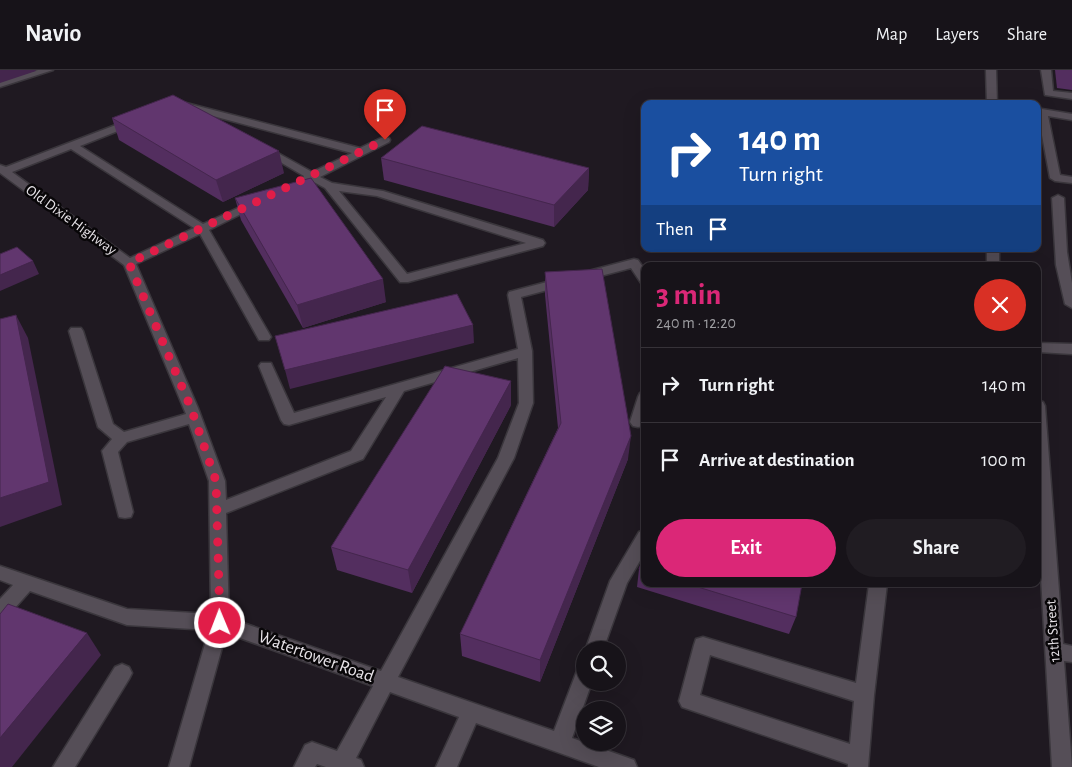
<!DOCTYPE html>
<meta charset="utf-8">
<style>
:root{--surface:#171319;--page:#201c22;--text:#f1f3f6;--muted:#9e9ea2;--line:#363238;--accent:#db2777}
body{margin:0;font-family:"Alegreya Sans",sans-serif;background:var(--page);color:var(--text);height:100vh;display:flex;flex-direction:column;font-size:19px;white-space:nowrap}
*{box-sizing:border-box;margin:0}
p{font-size:16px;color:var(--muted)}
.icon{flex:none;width:28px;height:28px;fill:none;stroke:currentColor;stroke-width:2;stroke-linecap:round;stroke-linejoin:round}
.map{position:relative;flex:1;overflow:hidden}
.sheet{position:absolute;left:641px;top:192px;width:400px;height:325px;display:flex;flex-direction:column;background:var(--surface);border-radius:10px;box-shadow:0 5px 20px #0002,0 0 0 1px var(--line)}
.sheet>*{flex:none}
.banner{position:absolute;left:641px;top:30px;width:400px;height:152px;border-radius:10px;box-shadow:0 5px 20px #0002,0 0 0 1px var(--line);background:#1a4fa0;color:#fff;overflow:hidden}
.fabs{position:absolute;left:576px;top:571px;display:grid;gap:10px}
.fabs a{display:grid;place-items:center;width:50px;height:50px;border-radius:50%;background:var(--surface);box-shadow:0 5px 20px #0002,0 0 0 1px var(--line);font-size:25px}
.pin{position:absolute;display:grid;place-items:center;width:42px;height:42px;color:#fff;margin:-51px -21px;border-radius:50% 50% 50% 0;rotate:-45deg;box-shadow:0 0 5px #0007}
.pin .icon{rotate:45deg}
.me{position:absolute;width:55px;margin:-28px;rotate:359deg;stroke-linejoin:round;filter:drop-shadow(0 0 4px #0008)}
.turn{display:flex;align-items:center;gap:18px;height:105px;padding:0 15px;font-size:22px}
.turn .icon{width:65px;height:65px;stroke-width:2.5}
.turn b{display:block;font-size:35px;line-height:42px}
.then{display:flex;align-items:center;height:48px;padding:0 15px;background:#0003;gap:10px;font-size:19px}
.round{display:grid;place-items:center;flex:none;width:52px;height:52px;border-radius:26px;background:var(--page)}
.summary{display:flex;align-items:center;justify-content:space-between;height:85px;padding:0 15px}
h1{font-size:30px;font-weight:700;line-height:38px;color:var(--accent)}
.cta{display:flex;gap:10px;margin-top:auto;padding:10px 15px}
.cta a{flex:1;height:58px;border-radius:30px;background:var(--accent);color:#fff;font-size:20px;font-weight:700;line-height:58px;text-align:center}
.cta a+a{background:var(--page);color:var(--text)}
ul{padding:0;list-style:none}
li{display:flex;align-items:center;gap:15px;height:75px;padding:0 15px;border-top:1px solid var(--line)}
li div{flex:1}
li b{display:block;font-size:19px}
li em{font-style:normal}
header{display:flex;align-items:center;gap:30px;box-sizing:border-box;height:70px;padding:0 25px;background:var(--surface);border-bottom:1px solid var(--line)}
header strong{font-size:24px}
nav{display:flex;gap:28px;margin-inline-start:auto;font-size:18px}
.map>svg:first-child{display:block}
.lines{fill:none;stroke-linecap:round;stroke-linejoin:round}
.minor-casing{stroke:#3a363c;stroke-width:3}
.minor{fill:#554e57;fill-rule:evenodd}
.wall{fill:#532e5f}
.shaded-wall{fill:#44264d}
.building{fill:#61366e;stroke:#44264d}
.route{stroke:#e11d48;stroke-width:9;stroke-dasharray:0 16.2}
.labels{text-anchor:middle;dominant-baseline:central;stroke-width:5;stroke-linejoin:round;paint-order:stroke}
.street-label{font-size:15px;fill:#e7e3e8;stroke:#080608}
.near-street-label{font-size:18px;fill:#e7e3e8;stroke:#080608}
</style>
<header>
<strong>Navio</strong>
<nav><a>Map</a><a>Layers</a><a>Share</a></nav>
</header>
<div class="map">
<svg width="1072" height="697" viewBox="0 0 1072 697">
<rect width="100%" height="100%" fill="#1f1921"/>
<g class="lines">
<defs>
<g id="minor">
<path d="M38 0H53L0 17V11Z"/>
<path d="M986 0H996L997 34H987Z"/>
<path d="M1041 0H1051L1053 21 1072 23V29L1045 25Z"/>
<path d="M186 33 360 78 381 68H389L390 70 389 72 320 107 332 113 383 121 543 170 545 173 543 176 408 212H400L325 118 312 111H303L302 109 304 106 258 79 259 77H267L312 102 352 83 183 38 181 36ZM339 121 377 126 526 173 407 204Z"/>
<path d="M1042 39 1072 44V50L1048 46 1060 105 1072 107V113L1055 111 1050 108 1038 44 1039 40Z"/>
<path d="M134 48 138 49V53L80 76 203 154 253 131H261L263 133 209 160 271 267 269 270H259L200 164 136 194 198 338 225 411 226 430 351 381 386 327 289 355 284 354 281 350 259 296 261 293H271L294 343 518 279 508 225 509 222 634 189 638 190 645 200V214L641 213 631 198 521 227 532 281 533 333 514 388 398 607 554 661 578 598 585 595V612H592L572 668 634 690 637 697H599L476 653 457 697H436L459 647 390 622 356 688 361 690 364 697H326L317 694 315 697H294L305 675 312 672 337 681 373 616 226 563 189 697H169L209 560 127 555 30 521 6 548 0 550V529L13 515 0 510V496L127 539 211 544 209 411 189 354 127 372 118 382 133 442 131 447 125 448 119 447 102 381 112 369 98 357 69 261 71 258H81L83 261 113 354 124 362 186 344 124 195 0 103V95L6 97ZM71 79 194 158 130 188 12 102ZM518 288 519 333 498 388 381 601 229 548 226 443 363 389 404 321Z"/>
<path d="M1058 125 1064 128 1067 182 1072 213V238L1065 234 1056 195 1052 128Z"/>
<rect x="987" y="179" width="12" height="17"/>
<path d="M1038 273 1072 274V284L1038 282Z"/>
<path d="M645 322V353L643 356 638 357 633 356 630 352 638 327 640 323Z"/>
<path d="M1038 331 1043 332 1045 336 1063 574 1072 576V592L1064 591 1072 697H1052L1038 455Z"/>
<path d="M645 460V482L627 513 603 580 585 581 610 511 639 462Z"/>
<path d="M869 514H887L874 625 868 697H848V694L682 637 679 631 694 575 696 569 703 567 856 613ZM710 585 854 631 850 674 700 625Z"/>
<path d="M122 594 129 597 132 603 129 609 75 697H53L115 597Z"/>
</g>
</defs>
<use href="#minor" class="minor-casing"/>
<use href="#minor" class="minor"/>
</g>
<g class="wall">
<path d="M1055 0H1072V20L1057 18Z"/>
<path d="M112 48 284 103 223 132 119 70Z"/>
<path d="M381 88 589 98 588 120 554 157 384 110Z"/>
<path d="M235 128 386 232 303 258 241 150Z"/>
<path d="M545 202 628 389 540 612 462 586 460 564 558 358 545 225Z"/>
<path d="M511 335 412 523 337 500 331 477Z"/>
<path d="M645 483V514H802L796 547 789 564 637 517 639 499Z"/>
</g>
<g class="shaded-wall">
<path d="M0 0H35L36 1 0 13Z"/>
<path d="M279 81 284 103 223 132 216 110Z"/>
<path d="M589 98 588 120 554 157V135Z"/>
<path d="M33 191 39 204 0 221V205Z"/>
<path d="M383 209 386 232 303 258 297 235Z"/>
<path d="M16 245 28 268 62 435 0 457V428Z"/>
<path d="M473 255 474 273 290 319 285 300Z"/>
<path d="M511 311V335L412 523 408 500Z"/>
<path d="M631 366 628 389 540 612V590Z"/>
<path d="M87 563 101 585 12 697H0V668Z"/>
</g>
<g class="building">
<path d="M173 25 279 81 216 110 112 48Z"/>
<path d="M422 56 589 98 554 135 381 88Z"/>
<path d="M311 108 383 209 297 235 235 128Z"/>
<path d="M17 177 33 191 0 205V184Z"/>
<path d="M602 199 631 366 540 590 460 564 561 353 545 202Z"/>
<path d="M457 224 473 255 285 300 275 266Z"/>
<path d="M16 245 49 412 0 428V249Z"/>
<path d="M445 296 511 311 408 500 331 477Z"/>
<path d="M645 483V501L639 499Z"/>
<path d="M688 514H802L796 547Z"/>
<path d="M8 534 87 563 0 668V544Z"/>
</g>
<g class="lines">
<path class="route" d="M220 553 216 411 191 338 129 193 385 70"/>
</g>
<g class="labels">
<g class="street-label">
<text transform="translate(71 150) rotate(36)">Old Dixie Highway</text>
<text transform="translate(1053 561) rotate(-94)">12th Street</text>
</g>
<g class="near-street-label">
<text transform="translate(316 587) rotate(20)">Watertower Road</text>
</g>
</g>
</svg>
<div class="fabs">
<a><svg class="icon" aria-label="search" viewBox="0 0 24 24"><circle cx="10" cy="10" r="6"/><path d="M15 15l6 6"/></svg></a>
<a><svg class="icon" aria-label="layers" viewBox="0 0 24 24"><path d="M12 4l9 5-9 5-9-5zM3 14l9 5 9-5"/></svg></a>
</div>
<div class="pin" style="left:385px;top:70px;background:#d93025"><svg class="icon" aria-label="arrive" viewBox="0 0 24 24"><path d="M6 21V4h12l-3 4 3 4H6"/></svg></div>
<svg class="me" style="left:220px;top:553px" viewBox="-20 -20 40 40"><circle r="17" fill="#e11d48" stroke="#fff" stroke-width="3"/><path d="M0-11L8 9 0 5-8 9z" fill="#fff"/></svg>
<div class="banner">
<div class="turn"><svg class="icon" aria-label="right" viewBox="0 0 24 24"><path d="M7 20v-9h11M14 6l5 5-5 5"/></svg><div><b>140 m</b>Turn right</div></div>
<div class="then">Then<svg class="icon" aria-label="arrive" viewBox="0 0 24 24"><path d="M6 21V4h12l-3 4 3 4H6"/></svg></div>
</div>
<section class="sheet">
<div class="summary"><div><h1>3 min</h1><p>240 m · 12:20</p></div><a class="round" style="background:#d93025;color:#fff"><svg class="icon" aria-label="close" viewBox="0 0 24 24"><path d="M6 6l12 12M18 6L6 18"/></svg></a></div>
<ul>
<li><svg class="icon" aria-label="right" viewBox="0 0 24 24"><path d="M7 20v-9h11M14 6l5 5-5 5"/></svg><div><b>Turn right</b></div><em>140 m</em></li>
<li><svg class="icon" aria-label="arrive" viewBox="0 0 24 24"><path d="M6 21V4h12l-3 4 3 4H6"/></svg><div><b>Arrive at destination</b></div><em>100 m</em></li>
</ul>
<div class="cta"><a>Exit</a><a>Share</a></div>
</section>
</div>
